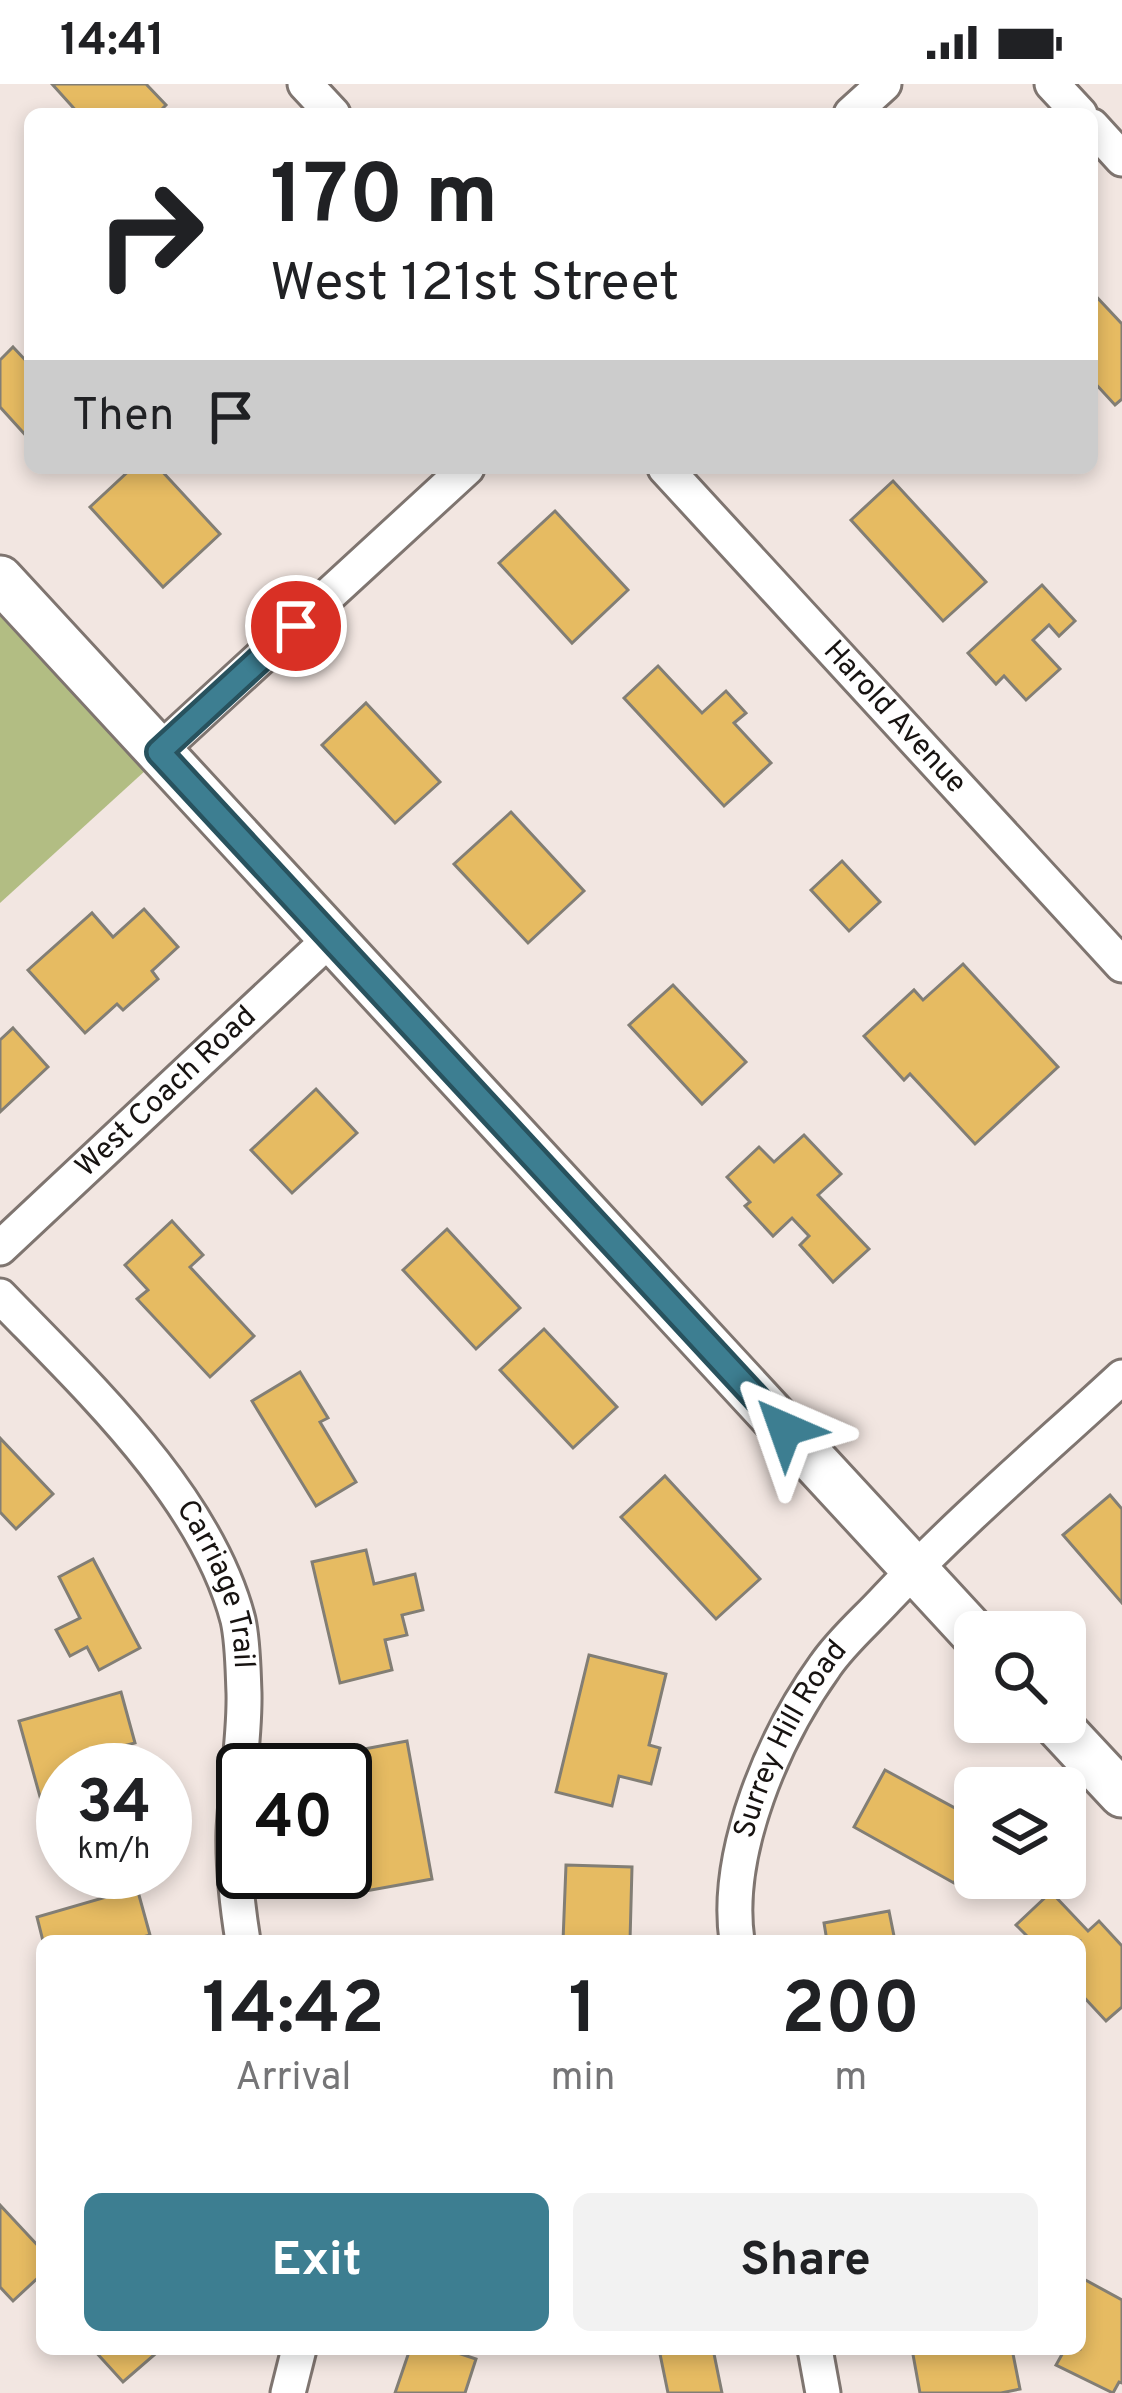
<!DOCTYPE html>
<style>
:root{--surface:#fff;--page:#f2f2f2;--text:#202124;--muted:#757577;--accent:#3d7e91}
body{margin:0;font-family:Overpass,sans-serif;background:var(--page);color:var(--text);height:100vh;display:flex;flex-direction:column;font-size:45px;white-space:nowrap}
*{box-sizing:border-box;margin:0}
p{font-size:39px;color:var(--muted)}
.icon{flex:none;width:66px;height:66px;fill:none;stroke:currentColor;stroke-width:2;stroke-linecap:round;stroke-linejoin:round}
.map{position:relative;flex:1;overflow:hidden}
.sheet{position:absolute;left:36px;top:1851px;width:1050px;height:420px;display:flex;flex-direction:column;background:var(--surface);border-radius:18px;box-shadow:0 6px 18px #0003}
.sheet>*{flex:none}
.top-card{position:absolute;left:24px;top:24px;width:1074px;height:366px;border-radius:18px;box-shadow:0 6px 18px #0003;background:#fff;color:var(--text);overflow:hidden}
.fabs{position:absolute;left:954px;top:1527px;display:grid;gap:24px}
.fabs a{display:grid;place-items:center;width:132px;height:132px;border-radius:18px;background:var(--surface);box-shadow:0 6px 18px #0003;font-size:60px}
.speed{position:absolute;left:36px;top:1659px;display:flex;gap:24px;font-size:60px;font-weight:700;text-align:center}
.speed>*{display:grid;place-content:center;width:156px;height:156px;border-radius:50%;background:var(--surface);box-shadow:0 6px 18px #0003;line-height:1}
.speed small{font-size:30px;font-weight:400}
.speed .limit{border:6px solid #111;border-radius:18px;background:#fff;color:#111}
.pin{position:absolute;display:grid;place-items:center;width:102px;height:102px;color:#fff;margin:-51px;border:6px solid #fff;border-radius:50%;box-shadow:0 3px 12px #0007}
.me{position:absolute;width:132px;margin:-66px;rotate:317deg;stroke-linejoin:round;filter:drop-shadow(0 0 9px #0008)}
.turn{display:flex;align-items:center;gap:42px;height:252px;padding:0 48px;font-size:54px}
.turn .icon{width:156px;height:156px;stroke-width:2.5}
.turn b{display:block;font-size:84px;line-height:102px}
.then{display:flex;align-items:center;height:114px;padding:0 48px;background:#0003;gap:24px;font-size:45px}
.eta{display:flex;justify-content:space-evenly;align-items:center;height:204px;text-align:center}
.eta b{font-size:72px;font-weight:700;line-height:84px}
.primary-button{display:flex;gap:24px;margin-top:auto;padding:24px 48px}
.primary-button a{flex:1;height:138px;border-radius:18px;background:var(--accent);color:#fff;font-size:48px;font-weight:700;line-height:138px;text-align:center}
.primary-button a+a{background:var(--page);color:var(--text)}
.status{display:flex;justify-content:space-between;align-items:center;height:84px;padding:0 60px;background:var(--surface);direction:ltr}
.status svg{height:33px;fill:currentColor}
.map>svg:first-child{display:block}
.green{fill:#b2bd83}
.building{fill:#e6bb62;stroke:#827e75;stroke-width:3}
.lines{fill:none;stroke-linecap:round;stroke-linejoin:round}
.street-casing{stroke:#7f7570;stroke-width:39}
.secondary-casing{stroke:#7f7570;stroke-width:51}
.street{stroke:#fff;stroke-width:33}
.secondary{stroke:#fff;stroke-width:45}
.route-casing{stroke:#28525e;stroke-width:30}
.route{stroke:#3d7e91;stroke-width:21}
.labels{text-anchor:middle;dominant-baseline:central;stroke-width:10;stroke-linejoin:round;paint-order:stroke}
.street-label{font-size:30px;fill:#171311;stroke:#fff}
</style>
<div class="status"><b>14:41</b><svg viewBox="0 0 49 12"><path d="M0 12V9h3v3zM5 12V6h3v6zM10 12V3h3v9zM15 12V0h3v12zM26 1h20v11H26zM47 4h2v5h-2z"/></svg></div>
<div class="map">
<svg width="1122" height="2309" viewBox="0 0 1122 2309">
<rect width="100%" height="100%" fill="#f2e6e1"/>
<path class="green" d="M0 532 146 686 0 819Z"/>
<g class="building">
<path d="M52 0H146L166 21 157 30H79Z"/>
<path d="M1092 208 1122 240V315L1115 321 1092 296Z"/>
<path d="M13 263 30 281V356L0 323V276Z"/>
<path d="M132 384H159L220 450 163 503 90 423Z"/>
<path d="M893 397 986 498 943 537 851 436Z"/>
<path d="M555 427 628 506 572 559 499 479Z"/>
<path d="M1042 501 1075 537 1059 552 1049 541 1033 556 1060 585 1026 616 1004 592 996 600 968 569Z"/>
<path d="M658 582 702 629 726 607 746 629 734 639 771 679 724 722 624 614Z"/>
<path d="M366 619 440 698 395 739 322 661Z"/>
<path d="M511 728 584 807 528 859 454 780Z"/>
<path d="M842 777 880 818 849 847 811 806Z"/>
<path d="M144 825 178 863 152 887 158 895 123 926 117 920 85 949 28 886 92 829 113 853Z"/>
<path d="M963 880 1058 983 975 1060 910 990 904 996 864 952 914 906 923 916Z"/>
<path d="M673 901 746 978 702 1020 629 941Z"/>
<path d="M13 944 48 983 0 1028V956Z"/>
<path d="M316 1005 357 1049 292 1109 251 1066Z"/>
<path d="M804 1051 841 1090 818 1111 869 1165 833 1198 800 1161 809 1152 792 1134 773 1152 745 1122 750 1118 727 1093 759 1063 774 1078Z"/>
<path d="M172 1137 203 1171 190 1183 254 1252 210 1293 137 1215 148 1206 125 1181Z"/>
<path d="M447 1145 520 1224 476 1265 403 1186Z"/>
<path d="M544 1245 617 1323 573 1364 500 1286Z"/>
<path d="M300 1288 328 1334 320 1338 356 1398 316 1422 252 1317Z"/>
<path d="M0 1354 53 1410 16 1445 0 1428Z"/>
<path d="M665 1392 760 1495 716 1535 621 1433Z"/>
<path d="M1110 1411 1122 1425V1519L1063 1451Z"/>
<path d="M366 1466 374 1500 415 1490 423 1526 402 1531 407 1551 385 1556 392 1586 340 1599 312 1478Z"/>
<path d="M93 1475 140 1564 99 1586 87 1563 70 1572 56 1546 80 1534 59 1493Z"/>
<path d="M589 1571 666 1590 649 1661 660 1664 651 1700 619 1692 612 1722 556 1708Z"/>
<path d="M121 1608 135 1659 123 1662 129 1686H63V1753L52 1756 19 1637Z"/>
<path d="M407 1657 432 1795 349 1810 345 1756 358 1754 343 1669Z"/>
<path d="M885 1686 975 1735V1760L954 1799 854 1743Z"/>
<path d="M566 1781 632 1783 630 1857H563Z"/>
<path d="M137 1804 150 1851 129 1857H43L37 1833Z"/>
<path d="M1051 1808 1088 1847 1099 1837 1122 1862V1923L1106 1937 1080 1909V1857H1032L1016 1841Z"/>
<path d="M889 1827 895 1857H827L824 1839Z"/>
<path d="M0 2121 42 2166V2190L13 2217 0 2203Z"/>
<path d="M1080 2193 1122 2216V2299L1119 2298 1113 2309 1056 2281 1065 2265H1080Z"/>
<path d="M93 2265H161L123 2298Z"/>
<path d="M410 2265H446L476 2275 465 2309H395Z"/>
<path d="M685 2265H713L722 2309H668L660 2270Z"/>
<path d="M912 2265H1012L1020 2305 1001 2309H920Z"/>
</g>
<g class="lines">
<defs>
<g id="street">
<path d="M305 0 333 30"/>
<path d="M1052 0 1080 30"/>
<path d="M851 30 884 0"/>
<path d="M1092 42 1122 75"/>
<path id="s1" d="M665 384 1122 881"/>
<path d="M159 667 467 384"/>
<path id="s2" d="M0 1164 331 854"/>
<path id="s3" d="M0 1212C86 1301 206 1412 238 1536 243 1558 243 1586 244 1609 245 1655 236 1701 234 1747 233 1784 237 1820 243 1857"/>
<path id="s4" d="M737 1857C724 1768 774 1653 825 1582 842 1557 867 1536 887 1514 961 1436 1043 1366 1122 1293"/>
<path d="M815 2265 823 2309"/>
<path d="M288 2309 299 2265"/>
</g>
<g id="secondary">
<path d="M0 495 975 1551"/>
<path d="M1055 1638 1122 1710"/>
</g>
</defs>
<use href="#street" class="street-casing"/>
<use href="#secondary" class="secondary-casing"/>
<use href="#street" class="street"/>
<use href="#secondary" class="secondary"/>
</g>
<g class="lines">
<defs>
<path id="route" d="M296 542 159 668 785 1345"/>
</defs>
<use href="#route" class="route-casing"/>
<use href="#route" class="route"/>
</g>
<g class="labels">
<g class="street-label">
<text stroke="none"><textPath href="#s1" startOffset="339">Harold Avenue</textPath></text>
<text stroke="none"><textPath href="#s2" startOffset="228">West Coach Road</textPath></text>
<text stroke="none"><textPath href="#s3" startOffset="366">Carriage Trail</textPath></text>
<text stroke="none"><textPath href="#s4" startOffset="213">Surrey Hill Road</textPath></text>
</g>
</g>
</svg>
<div class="fabs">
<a><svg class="icon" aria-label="search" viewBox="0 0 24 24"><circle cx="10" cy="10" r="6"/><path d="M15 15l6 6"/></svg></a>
<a><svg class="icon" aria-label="layers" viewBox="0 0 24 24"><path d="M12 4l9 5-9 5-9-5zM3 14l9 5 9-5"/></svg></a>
</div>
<div class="speed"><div>34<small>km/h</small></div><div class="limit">40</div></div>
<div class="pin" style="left:296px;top:542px;background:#d93025"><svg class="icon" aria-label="arrive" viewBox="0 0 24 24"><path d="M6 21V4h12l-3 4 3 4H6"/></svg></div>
<svg class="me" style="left:785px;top:1345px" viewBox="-20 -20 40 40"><path d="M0-17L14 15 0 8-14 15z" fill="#3d7e91" stroke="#fff" stroke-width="4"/></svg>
<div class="top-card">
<div class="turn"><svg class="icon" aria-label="right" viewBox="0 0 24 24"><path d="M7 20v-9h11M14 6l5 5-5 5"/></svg><div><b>170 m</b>West 121st Street</div></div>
<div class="then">Then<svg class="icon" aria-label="arrive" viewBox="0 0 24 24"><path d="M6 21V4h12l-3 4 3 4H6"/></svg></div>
</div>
<section class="sheet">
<div class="eta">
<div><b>14:42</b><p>Arrival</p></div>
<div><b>1</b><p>min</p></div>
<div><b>200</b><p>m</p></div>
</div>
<div class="primary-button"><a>Exit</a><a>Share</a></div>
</section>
</div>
